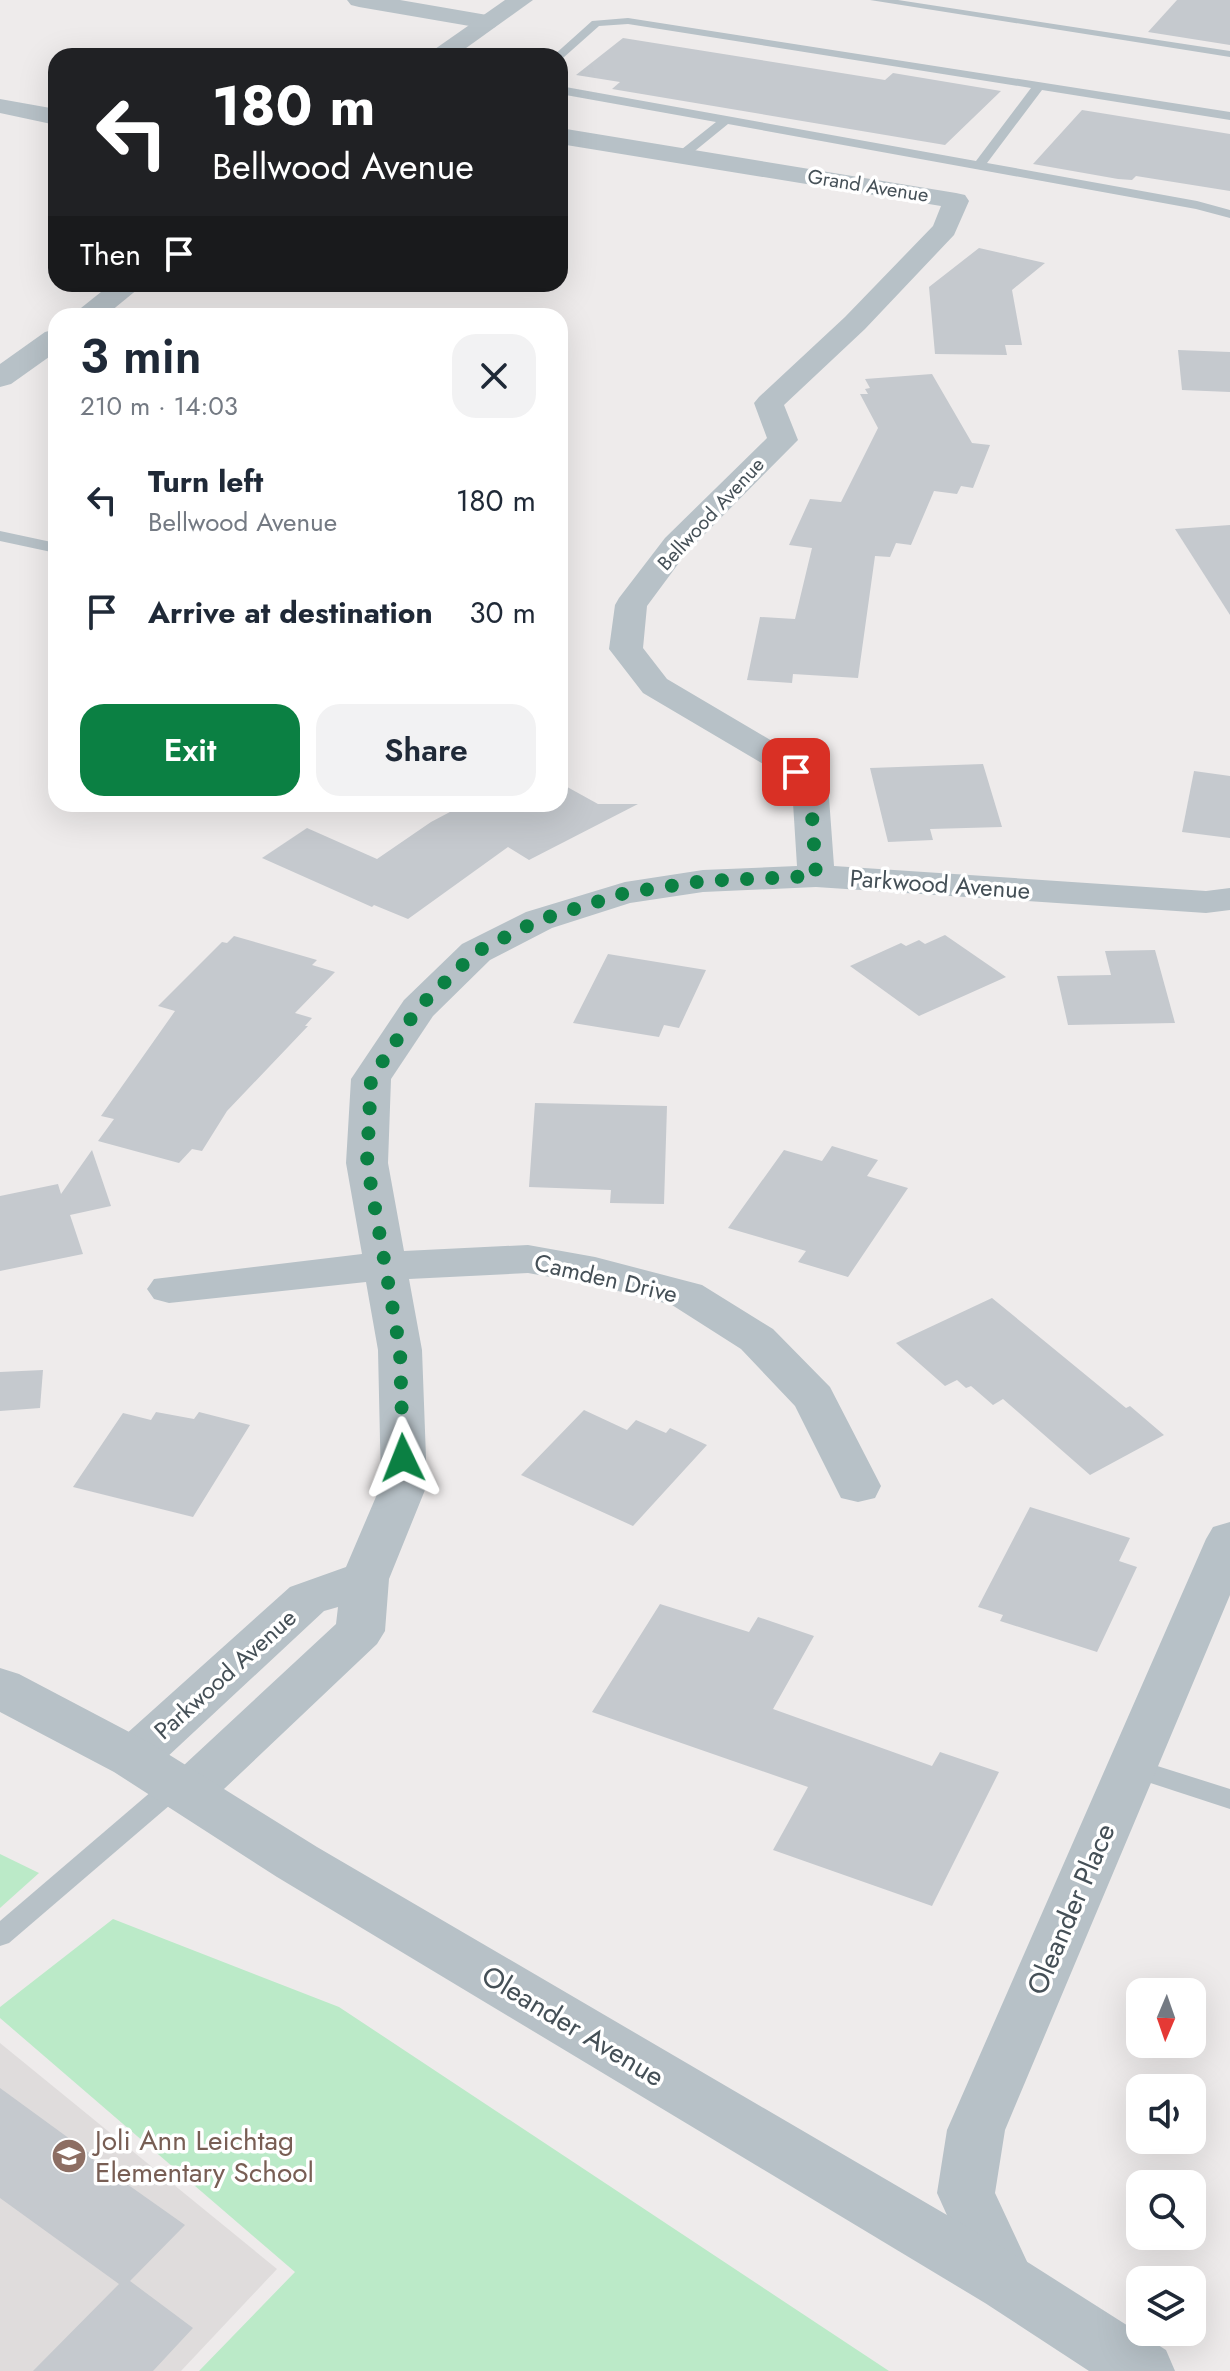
<!DOCTYPE html>
<meta charset="utf-8">
<style>
:root{--surface:#fff;--page:#f2f2f3;--text:#1f2937;--muted:#747a83;--accent:#0b8043}
body{margin:0;font-family:Jost,sans-serif;background:var(--page);color:var(--text);height:100vh;display:flex;flex-direction:column;font-size:30px;white-space:nowrap}
*{box-sizing:border-box;margin:0}
p{font-size:26px;color:var(--muted)}
.icon{flex:none;width:44px;height:44px;fill:none;stroke:currentColor;stroke-width:2;stroke-linecap:round;stroke-linejoin:round}
.map{position:relative;flex:1;overflow:hidden}
.panel{position:absolute;left:48px;top:308px;width:520px;height:504px;display:flex;flex-direction:column;background:var(--surface);border-radius:24px;box-shadow:0 8px 32px #0002}
.panel>*{flex:none}
.hud{position:absolute;left:48px;top:48px;width:520px;height:244px;border-radius:24px;box-shadow:0 8px 32px #0002;background:#202124;color:#fff;overflow:hidden}
.needle{width:52px;rotate:182deg}
.tools{position:absolute;left:1126px;top:1978px;display:grid;gap:16px}
.tools a{display:grid;place-items:center;width:80px;height:80px;border-radius:16px;background:var(--surface);box-shadow:0 8px 32px #0002;font-size:40px}
.pin{position:absolute;display:grid;place-items:center;width:68px;height:68px;color:#fff;margin:-34px;border-radius:16px;box-shadow:0 4px 12px #0006}
.me{position:absolute;width:88px;margin:-44px;rotate:358deg;stroke-linejoin:round;filter:drop-shadow(0 0 6px #0008)}
.turn{display:flex;align-items:center;gap:28px;height:168px;padding:0 32px;font-size:36px}
.turn .icon{width:104px;height:104px;stroke-width:2.5}
.turn b{display:block;font-size:56px;line-height:68px}
.then{display:flex;align-items:center;height:76px;padding:0 32px;background:#0003;gap:16px;font-size:30px}
.round{display:grid;place-items:center;flex:none;width:84px;height:84px;border-radius:24px;background:var(--page)}
.summary{display:flex;align-items:center;justify-content:space-between;height:136px;padding:0 32px}
h1{font-size:48px;font-weight:600;line-height:60px}
.action{display:flex;gap:16px;margin-top:auto;padding:16px 32px}
.action a{flex:1;height:92px;border-radius:24px;background:var(--accent);color:#fff;font-size:32px;font-weight:600;line-height:92px;text-align:center}
.action a+a{background:var(--page);color:var(--text)}
ul{padding:0;list-style:none}
li{display:flex;align-items:center;gap:24px;height:112px;padding:0 32px}
li div{flex:1}
li b{display:block;font-size:30px}
li em{font-style:normal}
.map>svg:first-child{display:block}
.education{fill:#dfdcdc}
.green{fill:#bbeac8}
.building{fill:#c5c9ce}
.lines{fill:none;stroke-linecap:round;stroke-linejoin:round}
.service{fill:#b7c1c7;fill-rule:evenodd}
.minor{fill:#b7c1c7;fill-rule:evenodd}
.tertiary{fill:#b7c1c7;fill-rule:evenodd}
.route{stroke:#0b8043;stroke-width:14;stroke-dasharray:0 25.2}
.labels{text-anchor:middle;dominant-baseline:central;stroke-width:7;stroke-linejoin:round;paint-order:stroke}
.far-street-label{font-size:20px;fill:#455057;stroke:#fff}
.street-label{font-size:24px;fill:#455057;stroke:#fff}
.near-street-label{font-size:28px;fill:#455057;stroke:#fff}
.near-education-label{font-size:28px;fill:#785e54;stroke:#fff;text-anchor:start}
</style>
<div class="map">
<svg width="1230" height="2371" viewBox="0 0 1230 2371">
<rect width="100%" height="100%" fill="#eeebeb"/>
<path class="education" d="M0 2043 277 2269 181 2371H0Z"/>
<g class="green">
<path d="M0 1854 39 1873 0 1908Z"/>
<path d="M113 1919 339 2007 889 2371H199L295 2272 0 2018V2007Z"/>
</g>
<g class="building">
<path d="M1177 0H1230V45L1148 32Z"/>
<path d="M623 38 885 80 893 73 1001 91 945 145 612 89 620 82 576 75Z"/>
<path d="M1082 110 1230 134V191L1136 176 1132 180 1118 179 1033 164Z"/>
<path d="M979 248 1045 263 1012 290 1022 345H1005L1007 355 935 354 929 287Z"/>
<path d="M1178 350 1230 352V392L1182 390Z"/>
<path d="M932 374 972 443 990 445 973 488 961 486 957 494 934 491 911 545 896 543 890 557 875 556 858 678 793 674 792 683 747 680 760 617 795 619 812 548 789 545 810 499 841 502 878 428 860 394H868L865 389 870 388 865 379Z"/>
<path d="M1230 525V615L1175 529Z"/>
<path d="M983 764 1002 827 930 829 933 840 888 842 870 768Z"/>
<path d="M1194 771 1230 776V838L1182 832Z"/>
<path d="M560 783 598 804H638L529 860 508 847 408 919 374 905 372 907 262 858 307 828 377 859 431 822 465 804H560Z"/>
<path d="M945 935 1006 977 919 1016 850 966 901 943 906 946 919 940 925 944Z"/>
<path d="M234 936 317 960 312 965 335 972 295 1013 312 1018 305 1026H308L227 1111 202 1151 192 1149 179 1163 98 1141 114 1119 101 1116 175 1011 158 1006 222 942 227 943Z"/>
<path d="M1155 950 1175 1023 1068 1025 1057 976 1111 975 1105 951Z"/>
<path d="M608 954 706 970 679 1028 664 1025 659 1037 573 1023Z"/>
<path d="M535 1103 667 1106 664 1204 610 1203 611 1190 529 1187Z"/>
<path d="M832 1146 878 1160 867 1176 908 1188 848 1277 798 1262 806 1251 728 1228 784 1150 822 1161Z"/>
<path d="M92 1150 111 1206 70 1215 83 1254 0 1271V1196L58 1184 61 1194Z"/>
<path d="M992 1298 1126 1408 1130 1406 1164 1435 1090 1475 1003 1399 993 1405 971 1386 966 1388 957 1380 945 1386 896 1343Z"/>
<path d="M43 1370 40 1408 0 1411V1372Z"/>
<path d="M584 1410 627 1430 636 1420 666 1433 670 1428 707 1445 633 1526 521 1475Z"/>
<path d="M156 1412 194 1419 199 1412 250 1425 193 1517 73 1487 123 1413 151 1420Z"/>
<path d="M1030 1507 1130 1538 1119 1561 1137 1567 1097 1652 1000 1621 1003 1615 978 1607Z"/>
<path d="M660 1604 749 1632 758 1617 814 1636 773 1709 932 1766 940 1752 999 1772 932 1906 773 1850 808 1787 592 1712Z"/>
<path d="M0 2088 96 2158 93 2160 185 2225 130 2281 193 2328 153 2371H33L119 2284 0 2198Z"/>
</g>
<g class="lines">
<g class="service">
<path d="M870 0H898L1230 51V57Z"/>
<path d="M628 18 1230 112V120L1042 90 987 163 1197 201 1230 210V218L1196 209 728 124 685 159H677V153L716 122 560 94V86L976 161 1031 88 628 24 599 26 563 58 553 56 592 21Z"/>
<path d="M0 531 56 543V553L0 541Z"/>
<path d="M1132 1758 1230 1789V1809L1123 1774 1120 1767 1123 1760Z"/>
<path d="M175 1777 184 1779 187 1786 184 1793 9 1943 0 1946V1921L166 1779Z"/>
</g>
<g class="minor">
<path d="M347 0H400L487 15 495 17 499 22 495 27 487 29 359 7 351 5Z"/>
<path d="M0 99 56 109V125L0 113Z"/>
<path d="M560 128 956 193 965 195 969 201 954 235 865 329 784 405 798 440 687 552 647 606 643 648 667 679 794 754 828 784 834 866 1206 891 1230 888V910L1206 913 816 887 703 892 630 903 552 928 490 960 433 1016 391 1079 388 1163 404 1251 528 1245 595 1257 702 1285 773 1329 830 1387 881 1486 875 1498 858 1502 841 1498 795 1406 741 1349 672 1305 595 1285 528 1273 409 1279 422 1350 427 1485 389 1579 385 1631 377 1644 205 1807 187 1813 169 1807 161 1793 169 1779 336 1624 338 1607 324 1611 151 1772 133 1778 115 1772 107 1758 115 1744 290 1587 346 1567 381 1485 378 1350 366 1282 169 1303 154 1299 147 1289 154 1279 362 1254 346 1163 351 1079 404 1000 462 944 526 912 625 882 703 870 797 866 792 787 770 768 643 693 609 649 615 605 619 598 665 538 767 438 754 403 759 397 845 317 933 226 941 206 560 144Z"/>
<path d="M1230 1522V1595L1005 2130 995 2193 1037 2283 1028 2302 1007 2309 986 2302 937 2193 947 2130 1206 1539 1213 1527Z"/>
</g>
<g class="tertiary">
<path d="M505 0H533L455 56H425Z"/>
<path d="M111 284H144L105 316H71Z"/>
<path d="M56 329V352L11 384 0 387V364L45 332Z"/>
<path d="M0 1668 19 1674 152 1744 317 1847 1029 2263 1166 2350 1175 2371H1089L985 2303 277 1877 114 1772 0 1712Z"/>
</g>
</g>
<g class="lines">
<path class="route" d="M403 1458 400 1350 367 1163 371 1079 418 1008 476 952 539 920 625 893 703 881 816 876 810 784 796 772"/>
</g>
<defs>
<symbol id="school-disc" viewBox="-11 -11 22 22"><circle r="9.5" fill="#8d6e63" stroke="#fff"/><path d="M0-5L7-2L0 1L-7-2ZM-4 1L0 2.5L4 1V4Q0 6-4 4Z" fill="#fff"/></symbol>
</defs>
<g fill-rule="evenodd">
<use href="#school-disc" x="49" y="2136" width="40" height="40"/>
</g>
<g class="labels">
<g class="far-street-label">
<text transform="translate(868 186) rotate(9)">Grand Avenue</text>
<text transform="translate(711 514) rotate(-47)">Bellwood Avenue</text>
</g>
<g class="street-label">
<text transform="translate(940 884) rotate(4)">Parkwood Avenue</text>
<text transform="translate(606 1278) rotate(13)">Camden Drive</text>
<text transform="translate(225 1674) rotate(-42)">Parkwood Avenue</text>
</g>
<g class="near-street-label">
<text transform="translate(1071 1909) rotate(-67)">Oleander Place</text>
<text transform="translate(573 2026) rotate(31)">Oleander Avenue</text>
</g>
<g class="near-education-label">
<text x="95" y="2140">Joli Ann Leichtag<tspan x="95" dy="32">Elementary School</tspan></text>
</g>
</g>
</svg>
<div class="tools">
<a><svg class="needle" viewBox="-14 -14 28 28"><path d="M0-13l5 13h-10z" fill="#e53935"/><path d="M0 13l5-13h-10z" fill="#747a83"/></svg></a>
<a><svg class="icon" aria-label="sound" viewBox="0 0 24 24"><path d="M4 9h4l5-4v14l-5-4H4zM17 9q2 3 0 6"/></svg></a>
<a><svg class="icon" aria-label="search" viewBox="0 0 24 24"><circle cx="10" cy="10" r="6"/><path d="M15 15l6 6"/></svg></a>
<a><svg class="icon" aria-label="layers" viewBox="0 0 24 24"><path d="M12 4l9 5-9 5-9-5zM3 14l9 5 9-5"/></svg></a>
</div>
<div class="pin" style="left:796px;top:772px;background:#d93025"><svg class="icon" aria-label="arrive" viewBox="0 0 24 24"><path d="M6 21V4h12l-3 4 3 4H6"/></svg></div>
<svg class="me" style="left:403px;top:1458px" viewBox="-20 -20 40 40"><path d="M0-17L14 15 0 8-14 15z" fill="#0b8043" stroke="#fff" stroke-width="4"/></svg>
<div class="hud">
<div class="turn"><svg class="icon" aria-label="left" viewBox="0 0 24 24"><path d="M17 20v-9H6M10 6l-5 5 5 5"/></svg><div><b>180 m</b>Bellwood Avenue</div></div>
<div class="then">Then<svg class="icon" aria-label="arrive" viewBox="0 0 24 24"><path d="M6 21V4h12l-3 4 3 4H6"/></svg></div>
</div>
<section class="panel">
<div class="summary"><div><h1>3 min</h1><p>210 m · 14:03</p></div><a class="round"><svg class="icon" aria-label="close" viewBox="0 0 24 24"><path d="M6 6l12 12M18 6L6 18"/></svg></a></div>
<ul>
<li><svg class="icon" aria-label="left" viewBox="0 0 24 24"><path d="M17 20v-9H6M10 6l-5 5 5 5"/></svg><div><b>Turn left</b><p>Bellwood Avenue</p></div><em>180 m</em></li>
<li><svg class="icon" aria-label="arrive" viewBox="0 0 24 24"><path d="M6 21V4h12l-3 4 3 4H6"/></svg><div><b>Arrive at destination</b></div><em>30 m</em></li>
</ul>
<div class="action"><a>Exit</a><a>Share</a></div>
</section>
</div>
